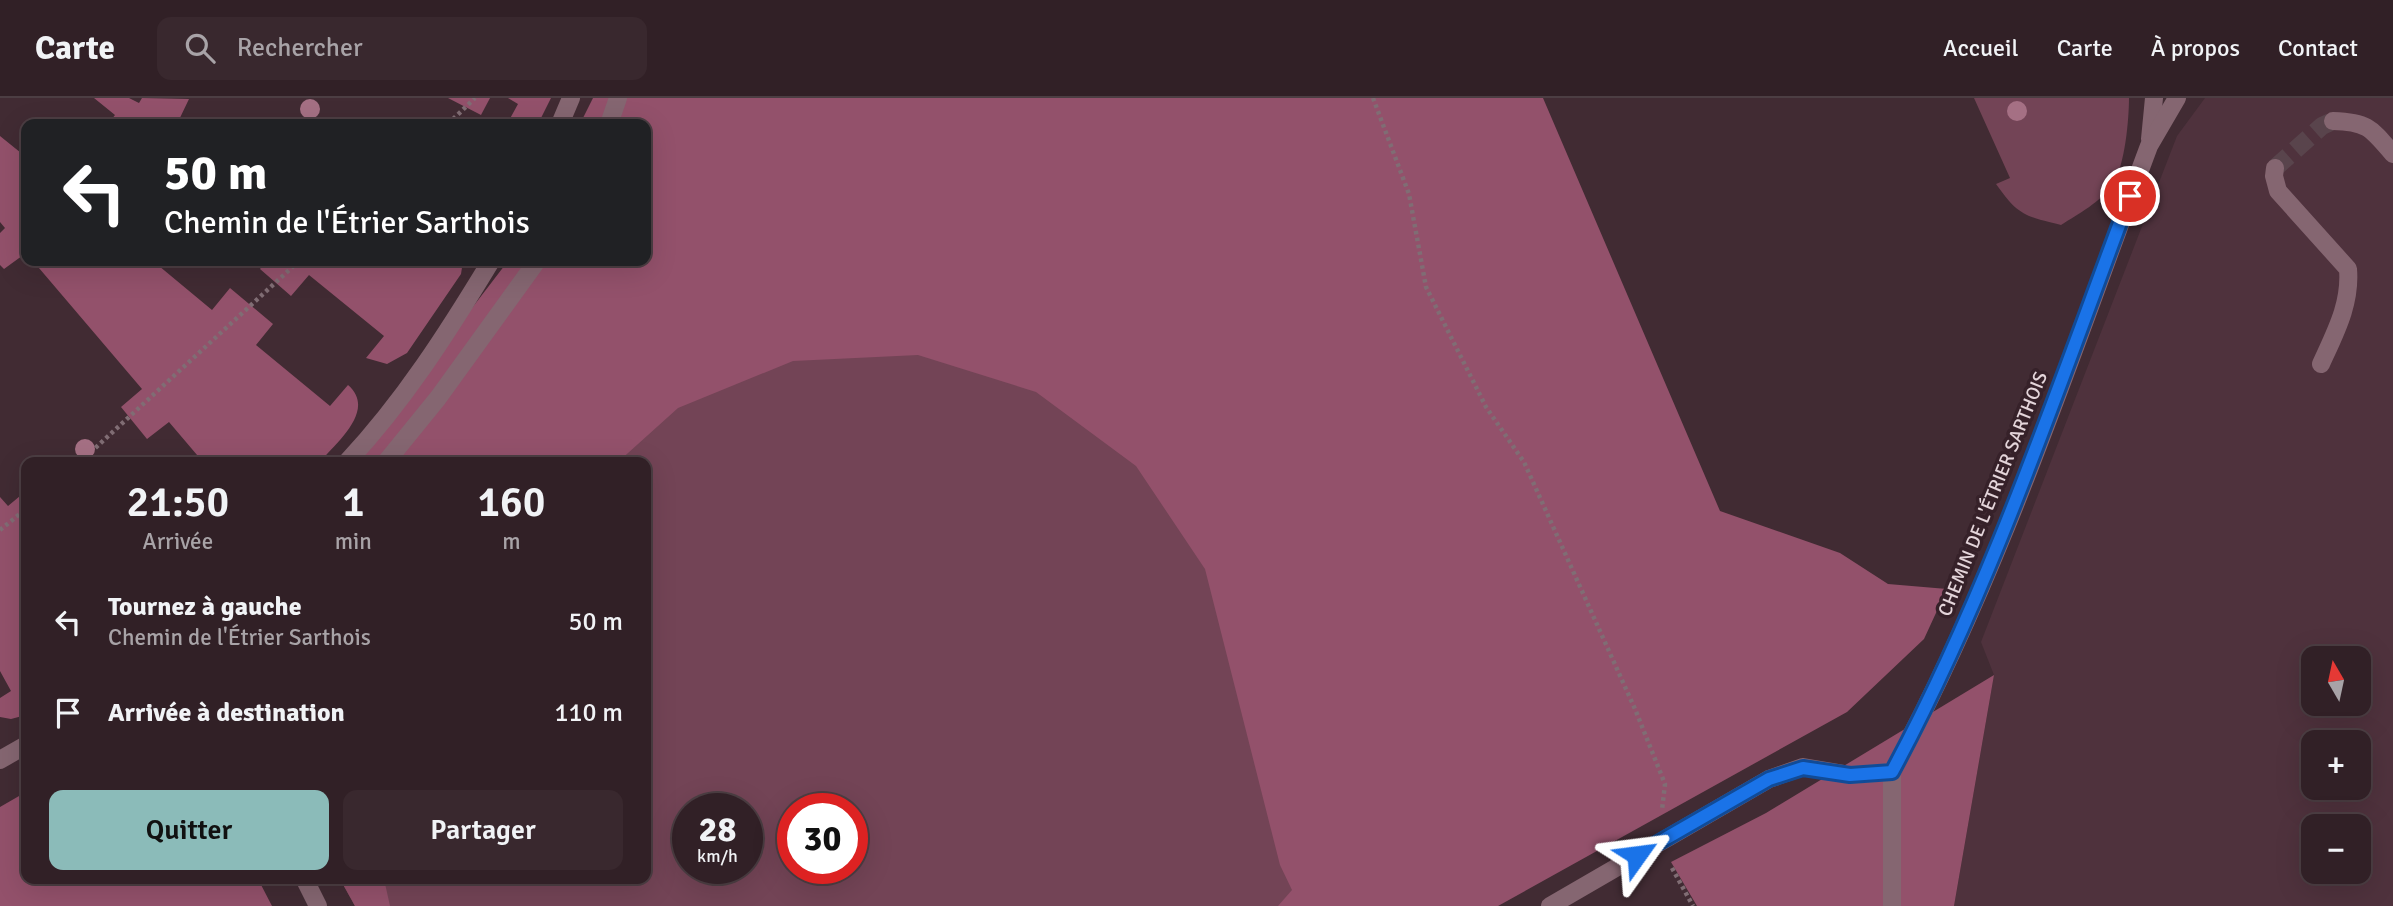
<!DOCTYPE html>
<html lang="fr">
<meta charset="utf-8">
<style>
:root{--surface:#312026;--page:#39282e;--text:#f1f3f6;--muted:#a8a3a7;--line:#4c3e43;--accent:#8bbbb9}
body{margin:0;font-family:Signika,sans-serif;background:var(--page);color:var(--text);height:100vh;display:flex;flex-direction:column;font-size:26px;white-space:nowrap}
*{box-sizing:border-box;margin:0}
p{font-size:23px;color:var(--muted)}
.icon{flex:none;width:38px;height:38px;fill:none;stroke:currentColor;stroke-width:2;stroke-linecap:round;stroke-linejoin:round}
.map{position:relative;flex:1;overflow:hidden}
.details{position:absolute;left:21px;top:359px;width:630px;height:427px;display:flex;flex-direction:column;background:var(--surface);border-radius:14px;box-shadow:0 7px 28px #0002,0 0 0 2px var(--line)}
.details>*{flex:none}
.top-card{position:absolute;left:21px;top:21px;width:630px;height:147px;border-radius:14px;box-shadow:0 7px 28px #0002,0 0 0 2px var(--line);background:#202124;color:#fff;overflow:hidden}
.needle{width:46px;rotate:351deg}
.buttons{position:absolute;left:2301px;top:548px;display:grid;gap:14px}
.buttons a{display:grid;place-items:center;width:70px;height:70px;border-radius:14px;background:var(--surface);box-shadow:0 7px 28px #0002,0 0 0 2px var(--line);font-size:35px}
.speed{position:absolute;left:672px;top:695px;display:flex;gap:14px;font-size:35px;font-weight:700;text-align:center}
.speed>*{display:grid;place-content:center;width:91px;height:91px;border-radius:50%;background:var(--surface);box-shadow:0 7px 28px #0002,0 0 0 2px var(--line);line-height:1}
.speed small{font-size:18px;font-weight:400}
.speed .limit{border:10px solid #d22;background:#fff;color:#111}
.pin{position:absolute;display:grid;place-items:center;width:60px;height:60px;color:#fff;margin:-30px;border:4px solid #fff;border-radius:50%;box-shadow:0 2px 7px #0007}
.me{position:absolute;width:77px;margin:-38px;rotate:59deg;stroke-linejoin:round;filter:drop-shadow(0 0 5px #0008)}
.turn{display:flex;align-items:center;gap:24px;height:147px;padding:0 28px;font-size:32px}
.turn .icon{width:91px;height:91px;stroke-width:2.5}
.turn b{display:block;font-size:49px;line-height:60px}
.eta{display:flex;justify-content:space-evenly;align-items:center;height:119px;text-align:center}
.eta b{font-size:42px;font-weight:600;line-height:49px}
.cta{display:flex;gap:14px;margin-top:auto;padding:14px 28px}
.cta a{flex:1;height:80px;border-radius:14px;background:var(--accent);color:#111;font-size:28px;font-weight:600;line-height:80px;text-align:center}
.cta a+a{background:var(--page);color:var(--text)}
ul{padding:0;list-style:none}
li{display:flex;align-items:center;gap:21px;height:91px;padding:0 28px}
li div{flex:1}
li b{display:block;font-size:26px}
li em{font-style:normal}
header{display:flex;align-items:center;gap:42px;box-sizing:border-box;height:98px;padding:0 35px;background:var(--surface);border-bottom:2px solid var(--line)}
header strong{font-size:33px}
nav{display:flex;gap:38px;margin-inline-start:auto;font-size:24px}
.search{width:490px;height:63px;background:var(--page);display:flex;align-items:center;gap:18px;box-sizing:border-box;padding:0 24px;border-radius:14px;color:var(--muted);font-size:26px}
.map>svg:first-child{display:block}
.built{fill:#4f323d;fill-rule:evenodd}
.green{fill:#734456;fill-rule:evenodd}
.forest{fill:#93516b}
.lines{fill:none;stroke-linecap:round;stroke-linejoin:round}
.minor-tunnel{stroke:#59444c;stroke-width:18;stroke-dasharray:18 9;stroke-linecap:butt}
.path{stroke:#806d74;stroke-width:4.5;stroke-dasharray:3.5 3.5;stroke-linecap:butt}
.minor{stroke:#856671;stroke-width:18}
.tree{fill:#a57084}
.route-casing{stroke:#114b97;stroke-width:18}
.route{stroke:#1a73e8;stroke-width:12}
.labels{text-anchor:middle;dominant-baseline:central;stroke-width:7;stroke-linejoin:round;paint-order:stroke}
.street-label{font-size:19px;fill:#e4d5da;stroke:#362129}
</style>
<header>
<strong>Carte</strong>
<div class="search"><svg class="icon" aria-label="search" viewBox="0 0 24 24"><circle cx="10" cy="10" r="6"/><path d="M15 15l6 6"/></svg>Rechercher</div>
<nav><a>Accueil</a><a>Carte</a><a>À propos</a><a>Contact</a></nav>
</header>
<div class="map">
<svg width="2393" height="808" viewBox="0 0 2393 808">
<rect width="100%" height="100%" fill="#412b33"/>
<path class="built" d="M2205 0H2393V808H1954L1994 577 1981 544 2177 38ZM2314 560H2359V606H2314ZM2314 644H2359V690H2314ZM2314 728H2359V774H2314Z"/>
<g class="green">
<path d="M1340 0 1440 808H355L340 781 646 780V364H432L646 163ZM688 710H747V770H688ZM793 710H852V770H793Z"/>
<path d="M1974 0H2129C2129 22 2125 67 2113 86 2101 104 2078 116 2061 127 2024 118 2018 117 1996 86L2010 80Z"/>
</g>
<g class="forest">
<path d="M94 0H129L139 5 142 0 189 1 177 26H108L115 17Z"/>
<path d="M448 0H490L481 17Z"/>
<path d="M508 0H551L538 26H507L518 6Z"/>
<path d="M593 0H1543L1720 413 1840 455 1888 486 1947 491 1924 541 1847 614 1498 808H1278L1292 792 1280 767 1205 471 1136 368 1036 294 918 257 793 263 678 310 618 364H354L508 163H646V26H580Z"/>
<path d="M0 38 26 59V155L4 171 0 167V135L5 130 0 124Z"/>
<path d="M33 163H153L212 212 230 190 273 226 256 247 330 308 348 287C377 312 336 345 320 364H203L169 324 147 341 121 309 142 291Z"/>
<path d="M266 163H463L461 176 407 255 387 266 366 260 384 238 309 177 291 198 260 171Z"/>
<path d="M26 393V617L11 621 0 619V600L11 593 0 573V399L8 408Z"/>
<path d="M1994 577 1954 808H1697L1671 764 1766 715Z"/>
<path d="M26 694V780L258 781 272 808H0V709Z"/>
<path d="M340 781H384L390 808H355Z"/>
</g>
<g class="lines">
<path class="minor-tunnel" d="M2275 70 2322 28 2333 23"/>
<g class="path">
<path d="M1373 0 1409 96 1426 189 1486 309 1524 364 1635 611 1665 686 1662 712"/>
<path d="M448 26 475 0"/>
<path d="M80 364 299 163"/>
<path d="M0 432 26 411"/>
<path d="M1672 770 1693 808"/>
</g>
<g class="minor">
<path d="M2333 23C2368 24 2371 30 2393 56"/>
<path d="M560 26 571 0"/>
<path d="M609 26 618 0"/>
<path d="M2150 41 2154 0"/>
<path d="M2275 70 2274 78 2278 93 2348 171C2351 206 2335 235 2321 266"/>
<path d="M347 364C404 303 448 234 491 163"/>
<path d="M386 364 438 300 537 163"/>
<path d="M0 662 26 647"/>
<path d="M1892 674V808"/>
<path d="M304 780 318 808"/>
<path d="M1550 808 1769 681 1803 669 1850 677 1892 674C2000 475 2070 259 2149 48L2177 0"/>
</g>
</g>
<g class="tree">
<circle cx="310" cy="11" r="10"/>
<circle cx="2017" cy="13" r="10"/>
<circle cx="85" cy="351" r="10"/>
</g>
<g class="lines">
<defs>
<path id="route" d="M1637 757 1769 681 1803 670 1850 677 1892 674C1991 490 2057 292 2130 98"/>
</defs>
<use href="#route" class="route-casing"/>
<use href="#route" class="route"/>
</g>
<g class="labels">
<g class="street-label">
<text transform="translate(1993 396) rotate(-68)">CHEMIN DE L'ÉTRIER SARTHOIS</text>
</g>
</g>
</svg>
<div class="buttons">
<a><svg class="needle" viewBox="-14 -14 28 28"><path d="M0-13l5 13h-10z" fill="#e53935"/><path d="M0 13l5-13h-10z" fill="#a8a3a7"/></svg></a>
<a>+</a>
<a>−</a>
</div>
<div class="speed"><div>28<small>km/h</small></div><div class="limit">30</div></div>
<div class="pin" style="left:2130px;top:98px;background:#d93025"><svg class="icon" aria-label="arrive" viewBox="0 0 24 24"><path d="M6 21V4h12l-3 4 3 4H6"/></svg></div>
<svg class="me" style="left:1637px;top:757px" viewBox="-20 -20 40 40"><path d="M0-17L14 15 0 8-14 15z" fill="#1a73e8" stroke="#fff" stroke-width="4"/></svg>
<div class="top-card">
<div class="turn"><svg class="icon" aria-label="left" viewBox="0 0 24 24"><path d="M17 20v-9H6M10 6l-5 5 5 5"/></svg><div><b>50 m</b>Chemin de l'Étrier Sarthois</div></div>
</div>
<section class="details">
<div class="eta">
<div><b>21:50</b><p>Arrivée</p></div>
<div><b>1</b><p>min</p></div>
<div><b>160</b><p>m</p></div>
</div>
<ul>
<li><svg class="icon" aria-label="left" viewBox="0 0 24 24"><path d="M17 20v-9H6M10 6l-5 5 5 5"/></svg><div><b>Tournez à gauche</b><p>Chemin de l'Étrier Sarthois</p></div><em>50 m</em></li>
<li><svg class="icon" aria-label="arrive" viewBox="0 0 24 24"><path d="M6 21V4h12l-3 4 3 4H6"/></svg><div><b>Arrivée à destination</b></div><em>110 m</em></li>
</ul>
<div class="cta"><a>Quitter</a><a>Partager</a></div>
</section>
</div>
